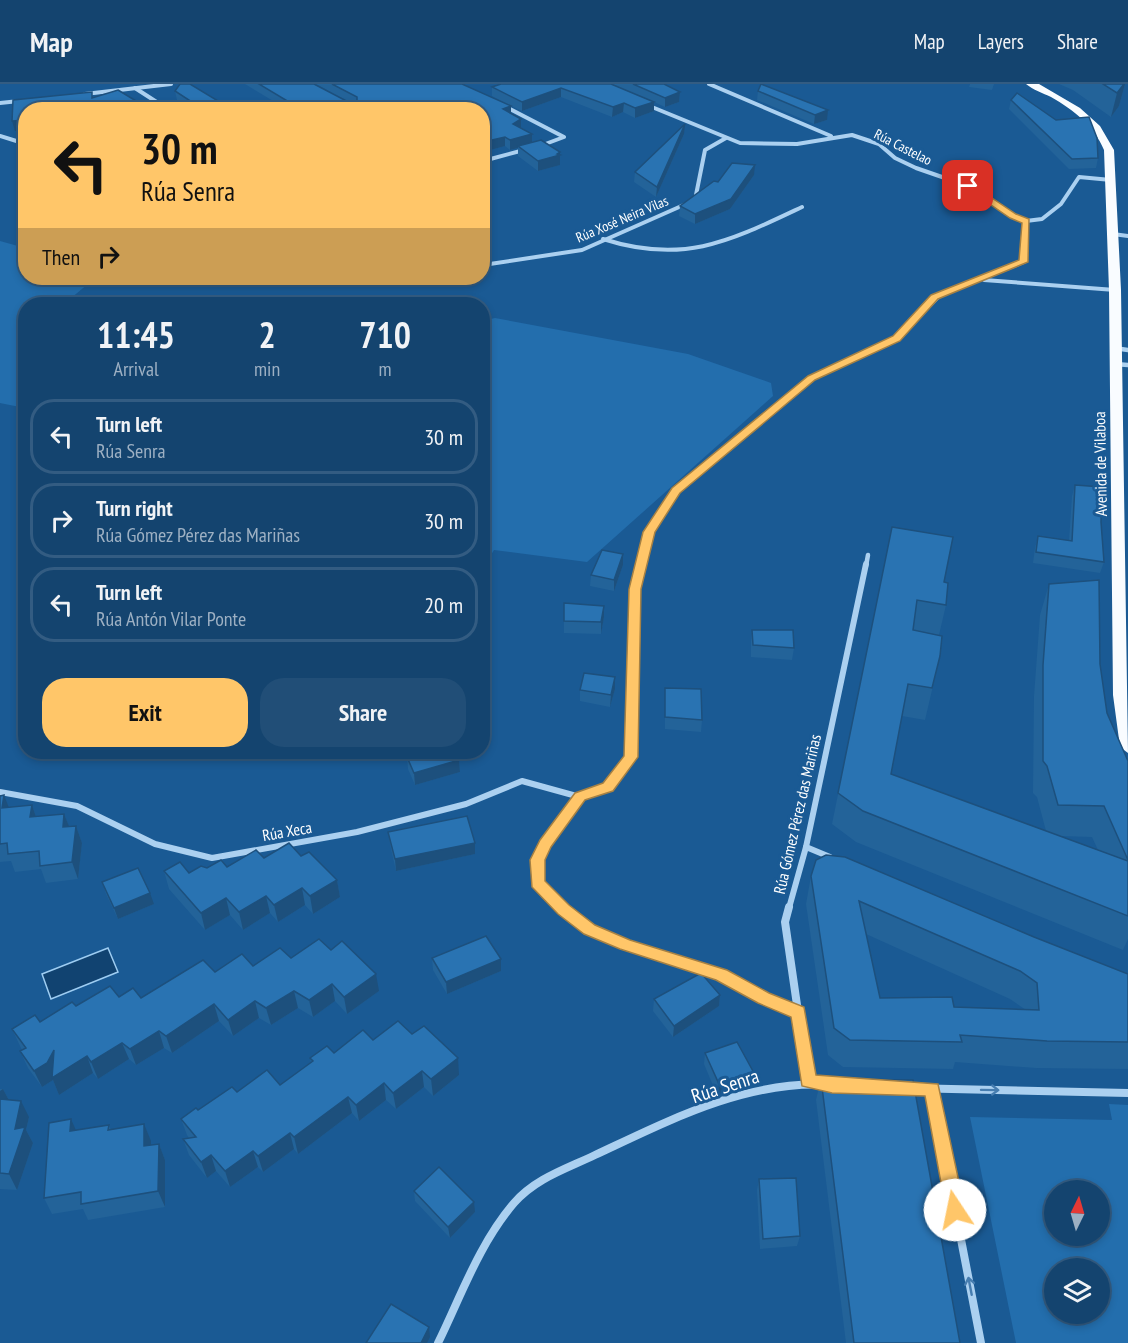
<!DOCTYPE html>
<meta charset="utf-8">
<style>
:root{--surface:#14446f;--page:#214e77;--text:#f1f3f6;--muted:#9db0c3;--line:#335c82;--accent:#ffc669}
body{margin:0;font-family:"PT Sans Narrow",sans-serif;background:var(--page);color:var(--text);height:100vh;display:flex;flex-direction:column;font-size:22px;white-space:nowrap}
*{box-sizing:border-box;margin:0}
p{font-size:20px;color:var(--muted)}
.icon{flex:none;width:33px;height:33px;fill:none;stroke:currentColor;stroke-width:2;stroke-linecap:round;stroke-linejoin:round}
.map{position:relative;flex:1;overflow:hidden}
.side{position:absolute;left:18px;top:213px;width:472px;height:462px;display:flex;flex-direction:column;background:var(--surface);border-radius:24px;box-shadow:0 3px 9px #0003,0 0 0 2px var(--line)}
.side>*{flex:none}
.banner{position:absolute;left:18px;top:18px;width:472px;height:183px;border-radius:24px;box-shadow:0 3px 9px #0003,0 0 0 2px var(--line);background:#ffc669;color:#111;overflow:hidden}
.needle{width:39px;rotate:5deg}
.buttons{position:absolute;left:1044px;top:1096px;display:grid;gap:12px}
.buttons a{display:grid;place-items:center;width:66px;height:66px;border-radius:50%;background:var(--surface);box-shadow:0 3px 9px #0003,0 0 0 2px var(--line);font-size:30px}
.pin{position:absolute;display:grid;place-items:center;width:51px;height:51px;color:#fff;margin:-26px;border-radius:12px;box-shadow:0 3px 9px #0006}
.me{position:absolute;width:66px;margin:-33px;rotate:349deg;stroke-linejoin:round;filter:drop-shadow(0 0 4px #0008)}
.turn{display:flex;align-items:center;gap:21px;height:126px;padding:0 24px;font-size:27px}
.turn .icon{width:78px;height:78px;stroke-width:2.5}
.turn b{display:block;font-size:42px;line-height:51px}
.then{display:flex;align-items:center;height:57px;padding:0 24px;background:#0003;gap:12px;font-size:22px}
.eta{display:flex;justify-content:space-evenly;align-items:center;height:102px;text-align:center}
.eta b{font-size:36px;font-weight:600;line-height:42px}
.cta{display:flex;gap:12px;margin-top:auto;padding:12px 24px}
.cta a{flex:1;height:69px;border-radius:24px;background:var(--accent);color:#111;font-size:24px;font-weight:600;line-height:69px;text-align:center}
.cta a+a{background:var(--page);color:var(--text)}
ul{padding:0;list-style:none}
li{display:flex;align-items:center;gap:18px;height:75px;margin:0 12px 9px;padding:0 12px;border:3px solid var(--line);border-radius:24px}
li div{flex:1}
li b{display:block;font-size:22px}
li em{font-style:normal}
header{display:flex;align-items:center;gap:36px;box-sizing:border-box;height:84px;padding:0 30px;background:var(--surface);border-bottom:2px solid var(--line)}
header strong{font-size:28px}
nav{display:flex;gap:33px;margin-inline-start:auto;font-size:21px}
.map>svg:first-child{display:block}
.green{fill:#236ead;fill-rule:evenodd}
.water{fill:#114371;stroke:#9ecdf2;stroke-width:1.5}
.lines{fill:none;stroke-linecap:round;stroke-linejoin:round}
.minor-far3{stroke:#abd0f0;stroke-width:4}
.minor-far2{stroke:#abd0f0;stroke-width:4.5}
.minor-far1{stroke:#abd0f0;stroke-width:6}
.minor{stroke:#abd0f0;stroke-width:8}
.trunk{fill:#f9fcff;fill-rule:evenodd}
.wall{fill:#236399;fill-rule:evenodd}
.shaded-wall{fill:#1d507d}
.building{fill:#2973b2;stroke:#1d507d;stroke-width:1.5;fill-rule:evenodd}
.oneway{stroke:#467db0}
.route{fill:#ffc669;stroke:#a68144;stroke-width:1.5}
.labels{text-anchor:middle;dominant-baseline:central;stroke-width:6;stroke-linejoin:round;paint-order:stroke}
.far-street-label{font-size:14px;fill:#fff;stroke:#1a5a94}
.street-label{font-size:16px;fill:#fff;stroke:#1a5a94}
.near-street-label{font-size:20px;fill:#fff;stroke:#1a5a94}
</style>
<header>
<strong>Map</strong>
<nav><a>Map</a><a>Layers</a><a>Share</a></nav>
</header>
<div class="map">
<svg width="1128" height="1259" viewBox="0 0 1128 1259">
<rect width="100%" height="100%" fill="#1a5a94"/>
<g class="green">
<path d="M0 157 25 164 26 194H95L64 220H26L25 324 0 319Z"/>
<path d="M495 234 688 270 771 299 773 312 587 478 494 466 483 484V237Z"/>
<path d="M1109 1020 1128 1021V1259H1016L970 1033 1112 1036ZM1054 1107H1100V1152H1054ZM1054 1185H1100V1230H1054Z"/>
</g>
<path class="water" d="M108 864 118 888 51 915 42 890Z"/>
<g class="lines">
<g class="minor-far3">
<path d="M709 0 831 52"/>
<path d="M135 4 169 26"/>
<path d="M85 10 171 0"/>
<path d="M0 19 19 17"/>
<path d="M647 21 740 59 797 60 852 51 879 60 895 74 916 84 968 102 1013 132 1026 137 1042 135 1061 120 1079 93 1111 96"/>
<path d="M506 23 564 53 540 62"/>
<path d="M0 52 26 60"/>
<path d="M483 77 524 66"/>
<path d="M1113 150 1128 152"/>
<path d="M603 155C684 181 730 157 802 123"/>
<path d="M483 181 582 166 695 116 705 66 726 54"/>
<path d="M984 196 1115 206"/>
<path d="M936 213 1024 178 1026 137"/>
</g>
<g class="minor-far2">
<path d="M1114 264 1128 266"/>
<path d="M1115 280 1128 281"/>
<path d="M641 482 649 448 676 407 812 294 897 254 940 211"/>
<path d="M866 482 868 471"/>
</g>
<g class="minor-far1">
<path d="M0 708 77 722 155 760 212 774 357 748 466 720 522 697 580 713"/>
<path d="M806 763 830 773"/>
<path d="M562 824 537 799 538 776 545 760 566 731 580 713 608 703 631 673 635 505 641 480"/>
<path d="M789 824 806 763 866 480"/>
</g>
<g class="minor">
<path d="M561 823C603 862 655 867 706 886 738 898 767 915 798 928"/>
<path d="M789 823 785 838 808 997"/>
<path d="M907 1004 1128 1009"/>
<path d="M932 1005 981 1259"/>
<path d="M438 1259C461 1212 479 1160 514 1119 536 1094 566 1085 595 1071 668 1037 746 996 828 1001"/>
</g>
<path class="trunk" d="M1026 0H1039L1080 24 1100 42 1114 66 1121 206 1128 669 1120 663 1113 611 1109 206 1104 66C1094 42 1074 26 1051 13 1043 9 1033 6 1026 0Z"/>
</g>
<g class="wall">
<path d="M245 0H314L353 20 316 0H462L511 22 492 12V3L501 0H664L680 8 679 18 665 23 654 18V27L635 34 623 28 612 33 561 13 522 27 511 22V30L521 35V45L532 50V59L560 81 538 87 518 72V64L510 66 505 62 483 68V26H288Z"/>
<path d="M970 0H994L992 6 969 3Z"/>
<path d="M1059 0H1125L1119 22 1111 33 1073 6Z"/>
<path d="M175 7 233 26H191L177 16Z"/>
<path d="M758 7 827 36 814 40 757 16Z"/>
<path d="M1011 16 1098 74 1096 84 1069 85 1009 25Z"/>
<path d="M684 50 656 113 634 98 635 88Z"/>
<path d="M754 91 730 125 695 140 679 132 680 122 718 98Z"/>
<path d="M1075 401 1101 438 1104 478 1100 489 1033 479 1035 464 1038 452 1069 457 1072 412Z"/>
<path d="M892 443 944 498 946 521 939 551 940 572 925 636 902 632 891 690 1046 747 1037 713 1033 709 1034 612 1040 531 1049 500 1100 580 1107 629 1128 677V855L1123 866 856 758 832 740ZM1060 752 1092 753 1098 766Z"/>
<path d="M623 470V481L614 507 590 502 591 491Z"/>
<path d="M564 519 604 533 601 550 564 549Z"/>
<path d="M752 546 794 564 792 576 751 573V557Z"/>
<path d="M665 604 702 636 701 648 665 645Z"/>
<path d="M615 605 610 623 580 617V606Z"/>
<path d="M128 668H198L197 672 130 674Z"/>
<path d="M407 673 459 676 460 688 415 701 408 685Z"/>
<path d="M0 712 9 724 32 721 36 733 64 730 69 743 76 742 82 759 78 795 46 799 41 785 15 788 11 777 0 778Z"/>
<path d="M388 748 475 759V770L396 787 390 760Z"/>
<path d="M301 772 337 796 340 813 313 830 305 821 278 838 270 829 243 846 230 831 205 846 169 805 164 787 189 789 207 784 227 783 264 774Z"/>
<path d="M811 792 1034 853 1128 890V985L1036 984 955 978 953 985 843 983 828 971 806 820ZM866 850 1010 915 1026 926 954 923 880 914Z"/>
<path d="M102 798 154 820 118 835 106 810Z"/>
<path d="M331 866 379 907 347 930 335 917 313 933 298 924 271 941 259 934 233 952 219 937 172 969 164 964 136 981 129 975 98 995 93 989 59 1011 53 996 42 1003 28 984 20 967 22 966 20 962 12 945 40 938 76 922 119 913 141 914 215 888 253 882Z"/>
<path d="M432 874 501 875V887L447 910 433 886Z"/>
<path d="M720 911 719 922 673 953 653 927 654 915Z"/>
<path d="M412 950 459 991 433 1012 424 1003 396 1025 386 1016 359 1037 352 1029 298 1070 294 1065 263 1088 258 1083 230 1103 216 1087 207 1094 189 1071 183 1055 189 1054 187 1051 181 1035 237 1008 280 1001 311 979 310 974 334 969 373 956Z"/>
<path d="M705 969 752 1000 717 1011 704 980Z"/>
<path d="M821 995 960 1259H846L816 1016Z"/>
<path d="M0 1005H3L9 1016 29 1033 26 1046 33 1059 17 1106 0 1105Z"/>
<path d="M109 1041 111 1046 151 1057V1061L159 1060 165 1076V1123L88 1136 83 1125 52 1130 44 1114 76 1046Z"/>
<path d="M759 1095 800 1152 797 1162 760 1165 757 1106Z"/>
<path d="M414 1107 475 1128 450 1154 415 1117Z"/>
</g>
<g class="shaded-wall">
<path d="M1124 0H1125L1119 22 1111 33 1117 9Z"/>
<path d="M561 4V13L522 27V18Z"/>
<path d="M680 8 679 18 665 23V14Z"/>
<path d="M654 18V27L635 34V24Z"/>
<path d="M624 19 623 28 612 33 613 23Z"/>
<path d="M511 22V31L503 25Z"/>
<path d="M828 26 827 36 814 40 815 31Z"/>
<path d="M521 35V45L513 40Z"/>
<path d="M26 36V46L15 47 12 37Z"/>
<path d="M685 40 684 50 656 113 657 103Z"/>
<path d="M532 50V60L518 62V64L510 66V56Z"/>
<path d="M505 53V62L483 68V58Z"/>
<path d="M560 68V81L538 87V77Z"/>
<path d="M755 81 754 91 730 125 695 140V130Z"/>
<path d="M623 470V481L614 507V496Z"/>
<path d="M604 522V533L601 550V538Z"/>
<path d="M615 593V605L610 623 611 611Z"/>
<path d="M459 676 460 688 415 701 414 689Z"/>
<path d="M4 711 11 729 2 724Z"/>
<path d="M32 721 38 739 30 733Z"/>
<path d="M64 730 71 747 63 743Z"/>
<path d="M76 742 82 759 78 795 72 778Z"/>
<path d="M475 759V770L396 787 395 775Z"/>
<path d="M337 796 340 813 313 830 310 812Z"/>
<path d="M302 804 305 821 278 838 274 821Z"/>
<path d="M150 809 154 820 118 835 114 824Z"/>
<path d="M266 812 270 829 243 846 239 828Z"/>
<path d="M226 814 230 831 205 846 201 829Z"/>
<path d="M501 875V887L447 910 446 898Z"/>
<path d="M376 890 379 907 347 930 344 913Z"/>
<path d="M332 900 335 917 313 933 309 916Z"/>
<path d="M294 907 298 924 271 941 266 924Z"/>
<path d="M720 911 719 922 673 953 674 942Z"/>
<path d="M255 917 259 934 233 952 228 936Z"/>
<path d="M214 920 219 937 172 969 166 952Z"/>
<path d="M159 947 164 964 136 981 130 965Z"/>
<path d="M122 959 129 975 98 995 91 978Z"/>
<path d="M54 966 87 972 93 989 59 1011 53 996 42 1003 34 987Z"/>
<path d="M458 974 459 991 433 1012 431 995Z"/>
<path d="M422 987 424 1003 396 1025 393 1009Z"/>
<path d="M754 989 752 1000 717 1011 719 1000Z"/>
<path d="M384 999 386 1016 359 1037 356 1021Z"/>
<path d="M3 1005 12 1022 0 1028V1007Z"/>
<path d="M348 1013 352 1029 298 1070 294 1053Z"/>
<path d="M21 1017 29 1033 26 1046 33 1059 17 1106 9 1090 15 1045Z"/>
<path d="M71 1035 78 1051 70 1047Z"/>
<path d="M144 1040 151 1057V1079L144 1062Z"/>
<path d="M290 1049 294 1065 263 1088 258 1072Z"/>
<path d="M159 1060 165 1076V1123L158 1107Z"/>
<path d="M253 1067 258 1083 230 1103 225 1087Z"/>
<path d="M211 1071 216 1087 207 1094 201 1078Z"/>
<path d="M474 1118 475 1128 450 1154 448 1143Z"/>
<path d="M429 1243 430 1253 427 1259H421Z"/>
</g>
<g class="building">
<path d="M180 0H190L233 26H204L175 7Z"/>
<path d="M259 0H314L352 20 357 19V13L332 0H462L511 22 503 25 521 35 513 40 532 50 510 56 505 53 483 58V26H305L294 21Z"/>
<path d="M501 0H611L654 18 635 24 624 19 613 23 561 4 522 18 492 3Z"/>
<path d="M633 0H664L680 8 665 14Z"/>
<path d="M761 0 828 26 815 31 758 7Z"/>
<path d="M1103 0H1124L1117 9Z"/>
<path d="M118 6 151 26H26V36L12 37 13 16 92 8V14Z"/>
<path d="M1017 9 1056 36 1089 33 1097 54 1098 74 1072 75 1011 16Z"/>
<path d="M685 40 657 103 635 88Z"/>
<path d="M541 56 560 68 557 70 560 71 538 77 518 62Z"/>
<path d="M732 79 755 81 731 115 695 130 680 122 714 97 718 98Z"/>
<path d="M315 218 327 220H312Z"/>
<path d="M1075 401 1102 403 1101 438 1104 478 1036 468 1038 452 1072 457Z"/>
<path d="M892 443 953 453 944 498 948 499 946 521 917 516 913 546 942 552 940 572 932 604 908 600 891 690 1128 777V832L863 727 838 709Z"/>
<path d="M602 466 623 470 614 496 591 491Z"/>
<path d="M1099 496 1100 580 1107 629 1128 677V776L1104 722 1058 721 1047 682 1043 677V581L1049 500Z"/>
<path d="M564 519 604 522 601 538 564 537Z"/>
<path d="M752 546H793L794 564 753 561Z"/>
<path d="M584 589 615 593 611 611 580 606Z"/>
<path d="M665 604 701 605 702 636 665 633Z"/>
<path d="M427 668H454L459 676 414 689 407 673Z"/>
<path d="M4 711 2 724 32 721 30 733 64 730 63 743 76 742 72 778 40 782 39 767 8 770 7 759 0 760V712Z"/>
<path d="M467 732 475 759 395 775 388 748Z"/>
<path d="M289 759 301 772 309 768 337 796 310 812 302 804 274 821 266 812 239 828 226 814 201 829 164 787 180 778 189 789 201 782 207 784 221 776 227 783 256 766 264 774Z"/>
<path d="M826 771 845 773 1034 853 1128 890V958L1047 957 960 951 962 958 850 956 834 944 811 792 816 776ZM859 817 1020 887 1037 899 1039 926 954 923 952 913 880 914Z"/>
<path d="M138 784 150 809 114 824 102 798Z"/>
<path d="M486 852 501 875 446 898 432 874Z"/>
<path d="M319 855 331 866 342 857 376 890 344 913 332 900 309 916 294 907 266 924 255 917 228 936 214 920 166 952 159 947 130 965 122 959 91 978 87 972 52 994 54 966 47 979 34 987 20 967 26 964 12 945 35 931 40 938 72 918 76 922 110 902 119 913 133 904 141 914 203 876 215 888 242 870 253 882 280 864 291 874Z"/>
<path d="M701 889 720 911 674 942 654 915Z"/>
<path d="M398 937 412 950 424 942 458 974 431 995 422 987 393 1009 384 999 356 1021 348 1013 294 1053 290 1049 258 1072 253 1067 225 1087 211 1071 201 1078 183 1055 196 1053 181 1035 196 1024 198 1026 232 1003 237 1008 267 986 280 1001 313 977 310 974 327 962 334 969 363 946 373 956Z"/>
<path d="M737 958 754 989 719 1000 705 969Z"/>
<path d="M821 995 913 996 960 1259H854Z"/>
<path d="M0 1015 21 1017 15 1045 25 1043 9 1090 0 1089Z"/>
<path d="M71 1035 70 1047 109 1041 108 1046 144 1040V1062L159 1060 158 1107 81 1120V1108L44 1114 49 1039Z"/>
<path d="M439 1083 474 1118 448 1143 414 1107Z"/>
<path d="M796 1094 800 1152 763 1155 759 1095Z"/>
<path d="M391 1220 429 1243 421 1259H366Z"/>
</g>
<defs><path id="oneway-shaft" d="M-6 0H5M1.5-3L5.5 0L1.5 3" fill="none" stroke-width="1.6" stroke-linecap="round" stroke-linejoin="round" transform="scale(1.5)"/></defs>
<g class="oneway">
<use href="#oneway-shaft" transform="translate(990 1006) rotate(1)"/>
<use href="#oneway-shaft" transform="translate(970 1202) rotate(-101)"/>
</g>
<path class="route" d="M965 100H971L1016 130 1029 135 1028 178 938 215 900 257 815 296 680 409 655 448 641 505 638 673 613 707 585 716 551 763 545 776V797L569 821 595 841 630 856 727 886 769 909 804 923 816 991 938 1000 965 1126 962 1132 955 1135 949 1132 946 1126 925 1012 832 1009 802 1002 791 933 758 919 716 896 620 865 584 850 558 830 532 803 530 776 540 756 575 709 603 699 624 672 629 505 643 448 672 404 808 292 893 252 931 211 1019 176 1022 139 1010 134 965 103Z"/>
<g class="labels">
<g class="far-street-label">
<text transform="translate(903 63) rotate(27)">Rúa Castelao</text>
<text transform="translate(622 135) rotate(-23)">Rúa Xosé Neira Vilas</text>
</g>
<g class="street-label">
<text transform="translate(1100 380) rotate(-91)">Avenida de Vilaboa</text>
<text transform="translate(797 730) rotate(-77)">Rúa Gómez Pérez das Mariñas</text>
<text transform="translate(287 747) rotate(-10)">Rúa Xeca</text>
</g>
<g class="near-street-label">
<text transform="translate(725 1002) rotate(-18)">Rúa Senra</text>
</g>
</g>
</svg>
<div class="buttons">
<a><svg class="needle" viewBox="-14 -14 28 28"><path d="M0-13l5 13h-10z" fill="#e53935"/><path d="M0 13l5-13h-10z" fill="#9db0c3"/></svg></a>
<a><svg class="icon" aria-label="layers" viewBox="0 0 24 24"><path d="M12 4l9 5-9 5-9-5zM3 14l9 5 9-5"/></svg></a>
</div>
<div class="pin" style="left:968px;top:102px;background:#d93025"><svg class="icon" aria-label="arrive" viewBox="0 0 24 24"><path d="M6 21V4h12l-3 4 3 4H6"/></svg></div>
<svg class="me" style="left:955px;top:1126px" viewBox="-20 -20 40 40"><circle r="19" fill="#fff"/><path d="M0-13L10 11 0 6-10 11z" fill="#ffc669"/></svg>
<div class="banner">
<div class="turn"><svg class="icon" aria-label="left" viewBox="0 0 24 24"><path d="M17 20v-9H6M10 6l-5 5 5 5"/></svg><div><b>30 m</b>Rúa Senra</div></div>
<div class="then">Then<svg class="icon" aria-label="right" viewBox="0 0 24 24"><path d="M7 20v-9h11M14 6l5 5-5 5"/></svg></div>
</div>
<section class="side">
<div class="eta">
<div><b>11:45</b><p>Arrival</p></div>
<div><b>2</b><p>min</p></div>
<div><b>710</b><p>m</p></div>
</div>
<ul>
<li><svg class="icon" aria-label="left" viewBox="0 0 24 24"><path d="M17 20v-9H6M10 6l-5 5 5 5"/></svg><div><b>Turn left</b><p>Rúa Senra</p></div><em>30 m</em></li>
<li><svg class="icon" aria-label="right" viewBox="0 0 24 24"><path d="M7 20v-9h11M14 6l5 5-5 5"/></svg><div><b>Turn right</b><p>Rúa Gómez Pérez das Mariñas</p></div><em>30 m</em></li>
<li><svg class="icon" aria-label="left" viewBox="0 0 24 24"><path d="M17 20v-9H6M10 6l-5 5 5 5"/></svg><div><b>Turn left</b><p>Rúa Antón Vilar Ponte</p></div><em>20 m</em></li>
</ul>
<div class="cta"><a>Exit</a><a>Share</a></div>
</section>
</div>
